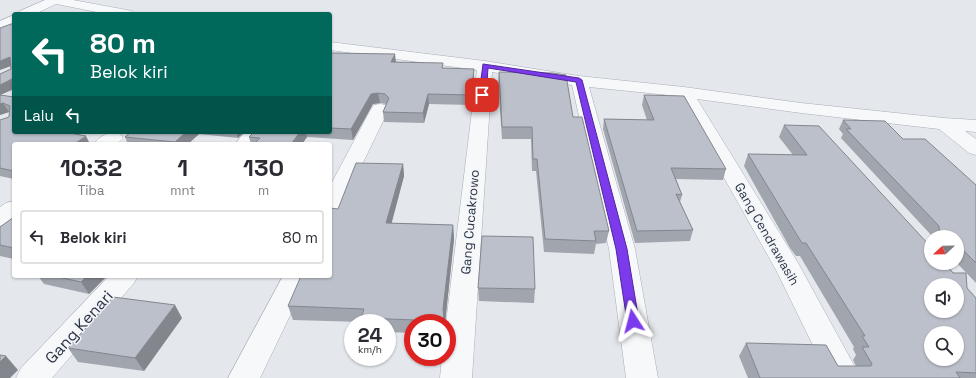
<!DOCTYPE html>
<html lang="id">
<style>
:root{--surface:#fff;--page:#f2f2f3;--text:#2b2b33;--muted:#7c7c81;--line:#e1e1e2}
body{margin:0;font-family:"Space Grotesk",sans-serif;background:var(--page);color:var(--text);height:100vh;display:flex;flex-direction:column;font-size:15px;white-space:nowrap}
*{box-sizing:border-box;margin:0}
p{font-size:13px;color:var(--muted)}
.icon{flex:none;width:22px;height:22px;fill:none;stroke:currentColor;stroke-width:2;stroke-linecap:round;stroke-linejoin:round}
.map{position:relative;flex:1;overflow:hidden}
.side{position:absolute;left:12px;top:142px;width:320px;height:136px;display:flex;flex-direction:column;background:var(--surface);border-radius:4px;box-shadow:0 1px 3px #0004}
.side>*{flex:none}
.guide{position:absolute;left:12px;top:12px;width:320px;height:122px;border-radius:4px;box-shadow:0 1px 3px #0004;background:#00695c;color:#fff;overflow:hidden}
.needle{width:26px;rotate:248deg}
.buttons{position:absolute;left:924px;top:230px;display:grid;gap:8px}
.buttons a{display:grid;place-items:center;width:40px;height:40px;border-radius:50%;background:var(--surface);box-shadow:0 1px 3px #0004;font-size:20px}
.speed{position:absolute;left:344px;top:314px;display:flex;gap:8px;font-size:20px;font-weight:700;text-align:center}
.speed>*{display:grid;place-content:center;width:52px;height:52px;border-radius:50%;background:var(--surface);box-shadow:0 1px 3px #0004;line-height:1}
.speed small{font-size:10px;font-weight:400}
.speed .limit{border:6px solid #d22;background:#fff;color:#111}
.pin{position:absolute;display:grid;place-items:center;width:34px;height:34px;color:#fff;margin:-17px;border-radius:8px;box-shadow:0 2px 6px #0006}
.me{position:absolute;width:44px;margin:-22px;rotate:351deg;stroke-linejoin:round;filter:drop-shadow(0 0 3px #0008)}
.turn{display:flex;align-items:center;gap:14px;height:84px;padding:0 12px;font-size:18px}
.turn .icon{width:52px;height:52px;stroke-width:2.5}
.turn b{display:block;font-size:28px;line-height:34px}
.then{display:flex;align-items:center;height:38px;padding:0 12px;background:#0003;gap:8px;font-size:15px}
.eta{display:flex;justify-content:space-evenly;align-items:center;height:68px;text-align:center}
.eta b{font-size:24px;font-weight:700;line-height:28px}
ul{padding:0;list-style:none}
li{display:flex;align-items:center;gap:12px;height:54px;margin:0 8px 6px;padding:0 4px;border:2px solid var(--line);border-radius:4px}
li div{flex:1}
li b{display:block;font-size:15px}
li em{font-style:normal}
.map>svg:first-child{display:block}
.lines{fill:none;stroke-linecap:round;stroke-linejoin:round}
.minor-casing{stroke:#a9aeb7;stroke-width:1}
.minor{fill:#f7f8fa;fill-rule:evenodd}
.wall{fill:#a1a5ae}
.shaded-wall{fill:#83868d}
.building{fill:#bbc0ca;stroke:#83868d;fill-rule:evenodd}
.route{fill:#7c3aed;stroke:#51269a}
.labels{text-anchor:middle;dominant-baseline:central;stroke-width:3;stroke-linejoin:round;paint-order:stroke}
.street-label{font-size:13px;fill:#2b3445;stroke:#f4f6f9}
.near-street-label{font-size:16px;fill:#2b3445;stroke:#f4f6f9}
</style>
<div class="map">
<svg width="976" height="378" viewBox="0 0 976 378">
<rect width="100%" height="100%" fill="#e4e7ec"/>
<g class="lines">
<defs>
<g id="minor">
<path d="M45 0H73L127 10 132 11 133 14H107L56 4 35 14H19L20 11Z"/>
<path d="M14 15V24L0 30V21Z"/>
<path d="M330 42 485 61 579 76 684 87 801 103 944 118 976 120V132L965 131 976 139V155L969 153 939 129 801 113 697 99 798 263 861 378H829L776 270 678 96 589 87 635 249 658 378H626L609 249 572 85 492 72 472 378H440L442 357H447L446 323 477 70 330 50Z"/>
<path d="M380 104 386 105 389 109 341 208 338 213 330 215V186L371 109 374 105Z"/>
<path d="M113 132 120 134 123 138 117 144H94C99 137 105 134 113 132Z"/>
<path d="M245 132H265L255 144H235Z"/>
<path d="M14 201V219L8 223 0 226V207L6 203Z"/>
<path d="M109 276H138L134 283 52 378H16L21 368Z"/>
<path d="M283 276H309L260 378H228Z"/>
</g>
</defs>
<use href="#minor" class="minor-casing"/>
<use href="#minor" class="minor"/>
</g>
<g class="wall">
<path d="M14 23V89L0 95 14 97V179L0 176V120L9 117 10 112H9L0 115V74L11 69Z"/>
<path d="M330 53 444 68 474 78 471 105 429 104 424 123 384 122 383 112 386 104 380 103 373 104 353 140 307 137 302 144H251L249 137 254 132H330Z"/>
<path d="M499 72 573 117 609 231 606 243 596 244 594 254 544 252 536 171H532L531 139H502L498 82Z"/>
<path d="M644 95 726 169 723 180 676 179 682 195 680 202 693 230 690 241 635 243 603 129 604 119 647 120 642 105Z"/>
<path d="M843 120 903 139 976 185V283L957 263V237H932V236L841 138 843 134 839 129Z"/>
<path d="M784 125 930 247 976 298V378H748L739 356 746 343 838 366H856L853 360 856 355 853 349 854 347 800 256H796L790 248 744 166 748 154 793 155 779 137Z"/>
<path d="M131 132H244L238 138 199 134 188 144H128L125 137Z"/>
<path d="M403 164 404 176 391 223 453 225 454 239 445 323H413V333L387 332V323H363L362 322 293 320 288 306 338 209Z"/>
<path d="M14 217V259L0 256V227Z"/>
<path d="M38 276H107L89 294 44 284Z"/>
<path d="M478 288 535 289 534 303 479 301Z"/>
<path d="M182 318 144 371 78 362 68 348Z"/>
</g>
<g class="shaded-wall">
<path d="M395 54 396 63 391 62Z"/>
<path d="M10 57 14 65 0 70V61Z"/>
<path d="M474 69V78L471 105V95Z"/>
<path d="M14 78V89L0 95V85Z"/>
<path d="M378 93 380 103 373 104 353 140 351 129 371 94Z"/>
<path d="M428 94 429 104 424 123 423 113Z"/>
<path d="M3 103 9 112 0 115V104Z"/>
<path d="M186 132H199V134L188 144H176L175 142Z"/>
<path d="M236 132H244L238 138Z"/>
<path d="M300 132H305L307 137 302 144H291Z"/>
<path d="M86 136 90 144H74Z"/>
<path d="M403 164 404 176 388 237 386 223Z"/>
<path d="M453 225 454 239 445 323H444L443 309Z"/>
<path d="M87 276H107L89 294 81 282Z"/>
<path d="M175 305 182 318 144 371 135 358Z"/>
<path d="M6 356 18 370 10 378H0V362Z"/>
</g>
<g class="building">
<path d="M14 23V78L0 85V74L11 69 10 57 0 61V28Z"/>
<path d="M330 53 395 54 391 62 443 63 442 68 474 69 471 95 428 94 423 113 383 112 389 98 385 94 378 93 371 94 351 129 330 128Z"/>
<path d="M499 72 553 73 566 75 573 117H582L609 231H594L596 241 545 239 537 159H533L532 127H502Z"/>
<path d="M0 95 14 97V132H64L86 136 74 144H14V171L0 168V120L9 117 10 106 3 103 0 104Z"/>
<path d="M644 95 684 96 726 169 671 168 682 195 676 194 693 230 637 231 604 119 654 120Z"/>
<path d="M843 120 885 121 903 139H925L976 185V263L964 251H957V237H940L939 226 846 129H851Z"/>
<path d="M784 125 819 126 931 247V263H945L953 273H966L967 288 976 298V373L956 372 960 378H760L746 343 826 345 838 366H871L872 364 862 347H869L862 336H865L806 243H802L797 235 748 154 807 155ZM931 285H957V311H931ZM931 333H957V359H931Z"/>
<path d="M131 132H186L175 142 125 137Z"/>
<path d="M254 132H300L291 144H254L260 138 249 137Z"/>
<path d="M356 163 403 164 386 223 453 225 443 309 444 321 361 318 364 309 288 306 301 276H330V208L338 209Z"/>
<path d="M14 217V248L0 245V227Z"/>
<path d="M482 236 533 237 535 289 478 288Z"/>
<path d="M53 276H87L81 282Z"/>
<path d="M113 297 175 305 135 358 68 348Z"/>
<path d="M0 355 6 356 0 362Z"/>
</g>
<path class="route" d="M483 64 579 78 582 80 627 249 639 321 637 324 633 325 629 324 627 321 616 249 576 82 488 68 486 95 482 97 479 95Z"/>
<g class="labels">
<g class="street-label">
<text transform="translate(470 222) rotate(-85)">Gang Cucakrowo</text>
<text transform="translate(767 234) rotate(60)">Gang Cendrawasih</text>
</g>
<g class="near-street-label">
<text transform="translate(79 327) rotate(-48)">Gang Kenari</text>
</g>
</g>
</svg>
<div class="buttons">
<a><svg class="needle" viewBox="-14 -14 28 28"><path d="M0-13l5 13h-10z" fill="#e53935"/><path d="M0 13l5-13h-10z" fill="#7c7c81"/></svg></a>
<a><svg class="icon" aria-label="sound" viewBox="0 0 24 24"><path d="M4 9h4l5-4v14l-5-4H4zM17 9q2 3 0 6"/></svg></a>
<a><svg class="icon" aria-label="search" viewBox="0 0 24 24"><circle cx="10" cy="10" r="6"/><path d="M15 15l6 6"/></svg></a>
</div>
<div class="speed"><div>24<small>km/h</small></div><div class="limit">30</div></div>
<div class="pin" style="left:482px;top:95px;background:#d93025"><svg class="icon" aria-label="arrive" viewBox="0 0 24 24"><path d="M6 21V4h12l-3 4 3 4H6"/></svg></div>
<svg class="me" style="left:633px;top:321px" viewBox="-20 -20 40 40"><path d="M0-17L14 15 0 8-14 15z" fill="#7c3aed" stroke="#fff" stroke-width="4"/></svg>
<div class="guide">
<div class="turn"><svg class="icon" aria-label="left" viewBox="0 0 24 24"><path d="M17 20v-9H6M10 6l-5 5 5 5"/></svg><div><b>80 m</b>Belok kiri</div></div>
<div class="then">Lalu<svg class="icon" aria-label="left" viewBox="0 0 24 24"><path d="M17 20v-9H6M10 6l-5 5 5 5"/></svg></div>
</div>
<section class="side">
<div class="eta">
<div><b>10:32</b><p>Tiba</p></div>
<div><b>1</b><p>mnt</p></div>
<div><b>130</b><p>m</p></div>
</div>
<ul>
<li><svg class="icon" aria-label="left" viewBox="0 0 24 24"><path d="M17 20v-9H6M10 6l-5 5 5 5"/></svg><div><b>Belok kiri</b></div><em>80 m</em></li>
</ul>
</section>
</div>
